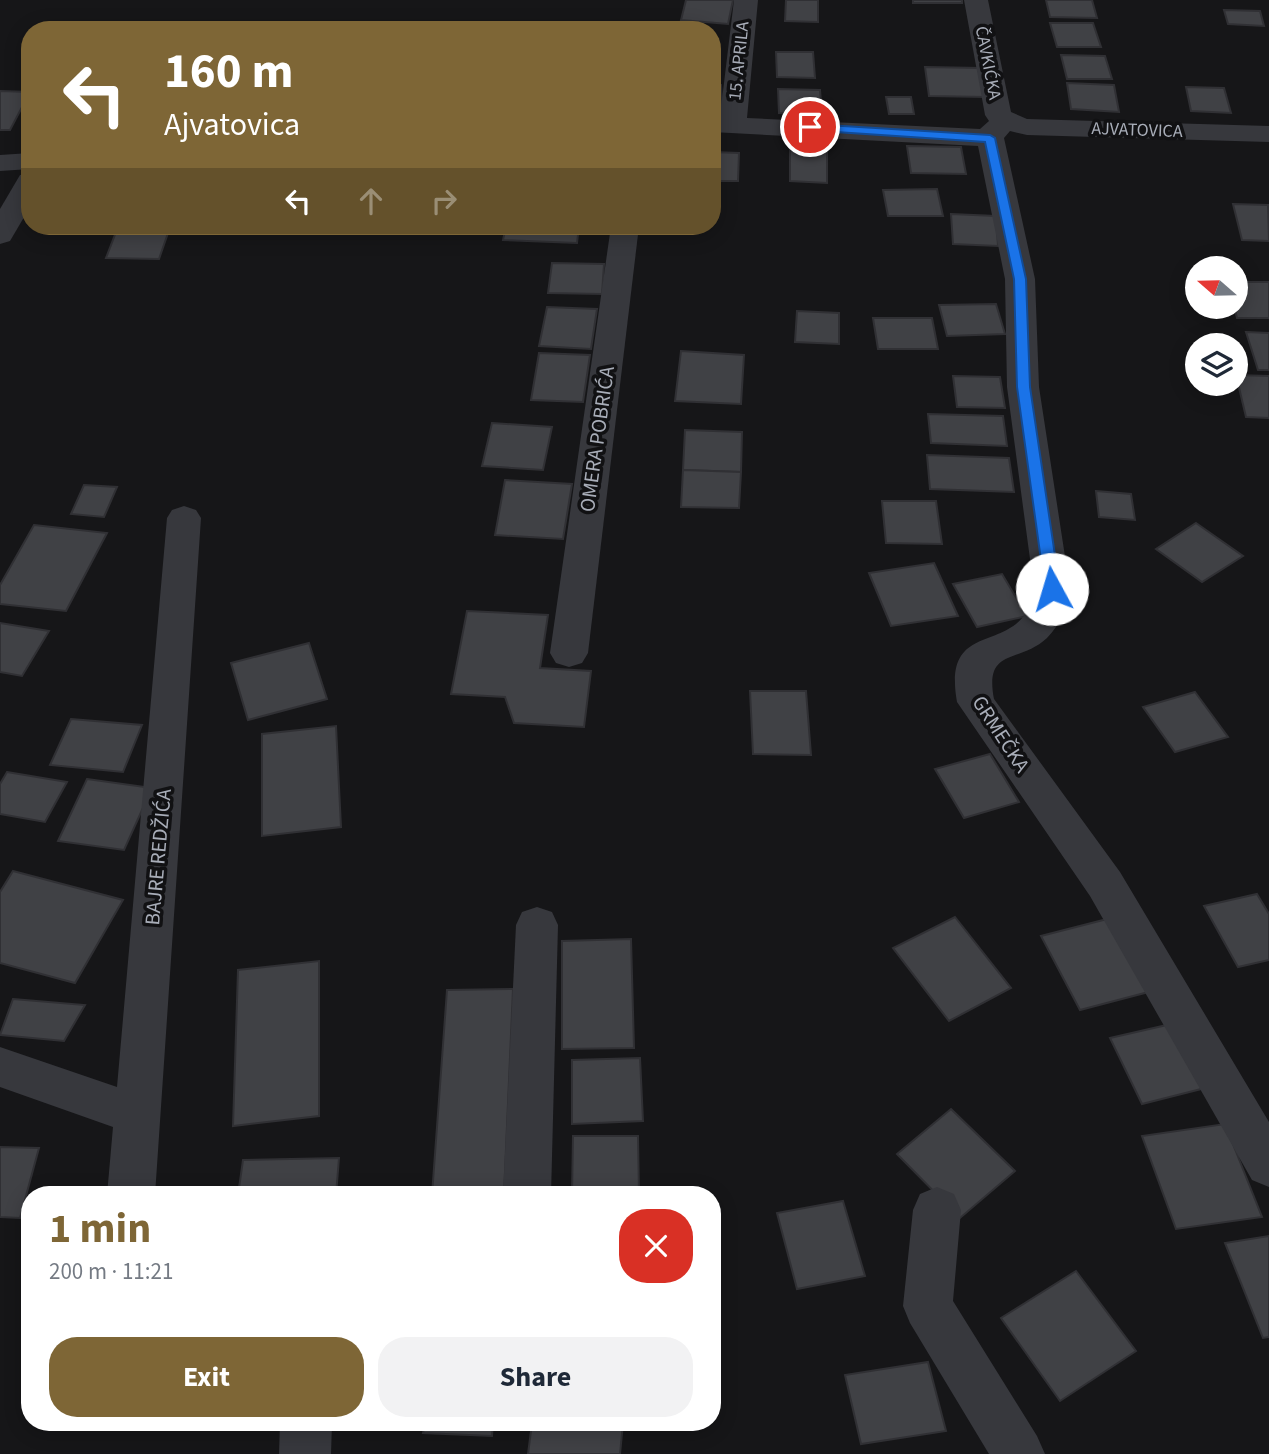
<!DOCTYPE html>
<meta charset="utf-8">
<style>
:root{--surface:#fff;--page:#f2f2f3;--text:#1f2937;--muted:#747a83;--accent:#7e6636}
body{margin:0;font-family:"Source Sans 3",sans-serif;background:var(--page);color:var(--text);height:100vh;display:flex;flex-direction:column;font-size:26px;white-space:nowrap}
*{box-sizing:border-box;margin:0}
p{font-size:23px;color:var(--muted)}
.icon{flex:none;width:38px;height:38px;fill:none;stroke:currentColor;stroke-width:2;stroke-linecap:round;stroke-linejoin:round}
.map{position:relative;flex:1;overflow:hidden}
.drawer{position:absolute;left:21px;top:1186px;width:700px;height:245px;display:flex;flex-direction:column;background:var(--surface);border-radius:28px;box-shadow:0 4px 18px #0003}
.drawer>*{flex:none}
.guide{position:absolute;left:21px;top:21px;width:700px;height:214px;border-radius:28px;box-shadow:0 4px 18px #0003;background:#7e6636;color:#fff;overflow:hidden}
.needle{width:46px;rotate:290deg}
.controls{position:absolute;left:1185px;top:256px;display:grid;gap:14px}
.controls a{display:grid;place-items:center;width:63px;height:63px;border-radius:50%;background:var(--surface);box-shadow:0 4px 18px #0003;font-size:35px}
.pin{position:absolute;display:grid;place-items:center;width:60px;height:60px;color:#fff;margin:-30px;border:4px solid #fff;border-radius:50%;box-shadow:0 2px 7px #0007}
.me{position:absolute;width:77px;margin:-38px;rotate:354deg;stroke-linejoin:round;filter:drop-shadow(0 0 5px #0008)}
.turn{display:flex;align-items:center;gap:24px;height:147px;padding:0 28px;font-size:32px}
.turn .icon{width:91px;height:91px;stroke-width:2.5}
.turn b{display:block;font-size:49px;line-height:60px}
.lanes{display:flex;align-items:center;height:66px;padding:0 28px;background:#0003;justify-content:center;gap:35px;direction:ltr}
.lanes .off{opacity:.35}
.round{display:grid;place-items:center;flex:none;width:74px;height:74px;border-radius:28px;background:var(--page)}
.summary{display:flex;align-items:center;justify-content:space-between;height:119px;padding:0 28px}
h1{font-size:42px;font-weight:700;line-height:52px;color:var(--accent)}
.cta{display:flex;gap:14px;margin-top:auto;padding:14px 28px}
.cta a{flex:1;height:80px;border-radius:28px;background:var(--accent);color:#fff;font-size:28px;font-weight:700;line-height:80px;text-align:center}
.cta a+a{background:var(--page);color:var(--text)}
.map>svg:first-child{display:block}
.building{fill:#404145;stroke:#303034;stroke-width:2}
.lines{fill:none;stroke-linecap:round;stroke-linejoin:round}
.minor{fill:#37383d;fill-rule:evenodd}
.route{fill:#1a73e8;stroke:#114b97;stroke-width:2}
.labels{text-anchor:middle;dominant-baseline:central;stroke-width:7;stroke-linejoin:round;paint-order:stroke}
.far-street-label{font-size:18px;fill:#a8adb8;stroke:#111113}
.street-label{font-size:21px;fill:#a8adb8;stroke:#111113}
</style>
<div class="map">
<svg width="1269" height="1454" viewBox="0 0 1269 1454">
<rect width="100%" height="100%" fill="#161618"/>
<g class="building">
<path d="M686 0H733L728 24 681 20Z"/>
<path d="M786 0H818V22L785 21Z"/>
<rect x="913" y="0" width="49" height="3"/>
<path d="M1046 0H1092L1097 18 1050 17Z"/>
<path d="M1224 10 1260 11 1264 26 1228 24Z"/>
<path d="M1050 23H1093L1101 47H1057Z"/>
<path d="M776 52H813L815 78 777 77Z"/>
<path d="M1061 55 1105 56 1112 79H1067Z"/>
<path d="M925 67 981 68 986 97 929 96Z"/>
<path d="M1067 83 1114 85 1119 112 1071 109Z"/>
<path d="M712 85H721L723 112H712Z"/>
<path d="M1186 87 1224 88 1231 113 1191 111Z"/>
<path d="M778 89 820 90 822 114 779 113Z"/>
<path d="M0 91 30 92 10 130H0Z"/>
<path d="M886 97H911L914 114H889Z"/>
<path d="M907 146 961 147 966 174 911 173Z"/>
<path d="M790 150 827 151V183L790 181Z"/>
<path d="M712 152 739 153 738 181H712Z"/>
<path d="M937 189 943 216H888L883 190Z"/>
<path d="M1233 204 1268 205 1269 241 1242 240Z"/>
<path d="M951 214 996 216 998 246 953 244Z"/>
<path d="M506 226H579L577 243 503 240Z"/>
<path d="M116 232 168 233 159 259 106 258Z"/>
<path d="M552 263 604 264 602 294 548 293Z"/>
<path d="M1236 282H1269V318H1237L1234 306Z"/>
<path d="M996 304 1005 334 947 336 939 305Z"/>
<path d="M547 307 597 309 591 349 539 346Z"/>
<path d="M797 311 839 313V344L795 342Z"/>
<path d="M873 318H932L938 349H878Z"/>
<path d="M1246 332 1269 333V370H1258Z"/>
<path d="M681 351 744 355 741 404 675 401Z"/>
<path d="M539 353 590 355 583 402 531 400Z"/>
<path d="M1236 375 1269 376V418L1246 417Z"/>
<path d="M953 376 1000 377 1005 408 957 407Z"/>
<path d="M928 414 1003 416 1007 446 931 443Z"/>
<path d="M492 423 552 427 543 470 482 466Z"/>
<path d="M685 430 742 432 741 472 683 470Z"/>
<path d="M927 455 1009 458 1014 492 930 489Z"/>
<path d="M683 470 741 472 739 508 681 507Z"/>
<path d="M505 480 572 484 563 539 495 535Z"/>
<path d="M84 485 117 487 104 517 71 514Z"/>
<path d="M1096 491 1131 494 1135 520 1099 517Z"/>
<path d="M882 501H936L942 544 886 543Z"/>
<path d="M1196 523 1243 556 1202 582 1156 549Z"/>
<path d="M34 525 107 533 66 611 0 604V585Z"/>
<path d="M934 563 958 616 891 626 869 573Z"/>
<path d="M1002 574 1027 616 977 627 953 584Z"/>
<path d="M467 611 548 615 540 668 591 671 584 727 514 723 505 697 451 694Z"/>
<path d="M0 623 49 631 22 676 0 672Z"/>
<path d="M309 643 327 699 248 720 231 663Z"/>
<path d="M750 691H806L811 755 753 754Z"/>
<path d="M1195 692 1228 737 1175 752 1143 707Z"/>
<path d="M71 719 142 725 123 772 50 765Z"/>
<path d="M336 726 341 827 262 836V734Z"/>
<path d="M990 754 1019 802 964 818 935 769Z"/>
<path d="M7 772 67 782 45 822 0 814V784Z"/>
<path d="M87 779 152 788 124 850 58 841Z"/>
<path d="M13 871 123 900 75 983 0 963V892Z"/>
<path d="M1257 894 1269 914V960L1238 967 1204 906Z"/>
<path d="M955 917 1011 988 949 1021 893 948Z"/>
<path d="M1115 917 1156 990 1080 1010 1041 936Z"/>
<path d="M631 939 634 1048 562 1049V941Z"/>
<path d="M319 961V1116L233 1126 238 970Z"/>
<path d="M513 989 504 1195H432L447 990Z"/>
<path d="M13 999 85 1005 64 1041 0 1035Z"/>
<path d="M1180 1022 1213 1086 1142 1104 1110 1038Z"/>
<path d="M640 1058 643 1121 572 1124V1060Z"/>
<path d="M951 1109 1015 1171 960 1218 897 1154Z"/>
<path d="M1225 1124 1262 1217 1176 1229 1142 1136Z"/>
<path d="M573 1136H638L639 1195H572Z"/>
<path d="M0 1147 39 1148 20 1218 0 1217Z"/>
<path d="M339 1158 336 1195H238L243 1160Z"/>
<path d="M843 1201 865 1276 797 1289 777 1213Z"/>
<path d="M1269 1236V1337L1263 1338 1225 1243Z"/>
<path d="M1076 1271 1136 1351 1060 1401 1001 1318Z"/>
<path d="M928 1362 946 1431 861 1444 845 1375Z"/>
<path d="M425 1423H493L492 1436 423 1433Z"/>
<path d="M532 1423H623L620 1454H528Z"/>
</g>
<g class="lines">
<g class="minor">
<path d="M734 0H758L747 118 980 129 989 121 985 115 964 0H988L1011 112 1027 119 1269 126V142L1027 135 1010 131 1004 138 1035 279 1039 387 1070 589C1066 607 1061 624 1047 638 1019 664 984 647 994 699L1120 872 1269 1122V1187L1252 1180 1090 896 957 702C943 623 1004 652 1028 610 1031 604 1032 596 1034 589L1007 387 1005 279 978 146 712 132V116H720Z"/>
<path d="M30 153V169L0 171V155Z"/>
<path d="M30 173V207L10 241 0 244V209L20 175Z"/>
<path d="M611 226H639L588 653 582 663 569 667 556 663 550 653Z"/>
<path d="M184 506 196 510 201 518 155 1195H107L113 1127 0 1087V1047L117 1087 167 518 172 510Z"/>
<path d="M537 907 552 912 558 925 551 1195H503L516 925 522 912Z"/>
<path d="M937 1187 954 1194 961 1210 953 1301 1037 1436 1045 1454H989L910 1323 903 1306 913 1210 920 1194Z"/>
<path d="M280 1423H332L331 1454H279Z"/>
</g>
</g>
<path class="route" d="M810 124 990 135 995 138 1026 279 1030 387 1060 589 1057 593 1052 595 1045 589 1017 387 1014 279 985 142 806 130 804 127Z"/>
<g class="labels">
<g class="far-street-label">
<text transform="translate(739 61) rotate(-84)">15. APRILA</text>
<text transform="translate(988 63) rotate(79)">ČAVKIĆKA</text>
<text transform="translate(1137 130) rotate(2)">AJVATOVICA</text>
</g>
<g class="street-label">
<text transform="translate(597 439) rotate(-82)">OMERA POBRIĆA</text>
<text transform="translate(1001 734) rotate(57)">GRMEČKA</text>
<text transform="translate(158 857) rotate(-85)">BAJRE REDŽIĆA</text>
</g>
</g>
</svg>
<div class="controls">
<a><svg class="needle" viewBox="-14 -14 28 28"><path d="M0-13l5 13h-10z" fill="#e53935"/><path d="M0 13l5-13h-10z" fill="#747a83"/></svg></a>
<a><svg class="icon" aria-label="layers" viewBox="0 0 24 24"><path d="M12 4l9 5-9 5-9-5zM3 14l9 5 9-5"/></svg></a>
</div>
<div class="pin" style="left:810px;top:127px;background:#d93025"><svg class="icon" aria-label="arrive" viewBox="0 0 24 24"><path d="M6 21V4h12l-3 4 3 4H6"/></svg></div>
<svg class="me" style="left:1052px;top:589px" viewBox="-20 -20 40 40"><circle r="19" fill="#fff"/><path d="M0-13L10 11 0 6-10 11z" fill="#1a73e8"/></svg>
<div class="guide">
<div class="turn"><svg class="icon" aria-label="left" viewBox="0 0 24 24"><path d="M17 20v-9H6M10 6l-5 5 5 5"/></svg><div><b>160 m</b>Ajvatovica</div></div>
<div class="lanes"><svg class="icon" aria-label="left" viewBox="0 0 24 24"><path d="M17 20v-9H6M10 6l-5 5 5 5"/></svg><svg class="icon off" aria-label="ahead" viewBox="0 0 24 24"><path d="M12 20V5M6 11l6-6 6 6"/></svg><svg class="icon off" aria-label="right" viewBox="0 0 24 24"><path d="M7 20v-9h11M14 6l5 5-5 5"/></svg></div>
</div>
<section class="drawer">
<div class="summary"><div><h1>1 min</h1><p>200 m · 11:21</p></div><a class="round" style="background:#d93025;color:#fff"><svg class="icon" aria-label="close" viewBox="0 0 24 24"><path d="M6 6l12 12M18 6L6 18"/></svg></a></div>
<div class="cta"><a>Exit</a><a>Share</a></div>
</section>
</div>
